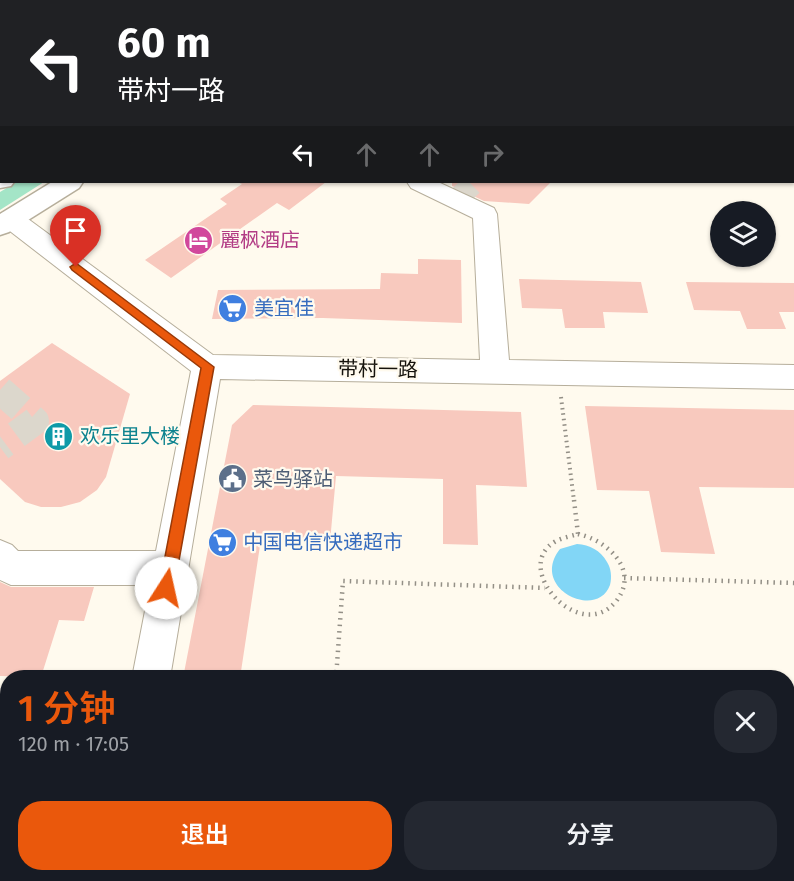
<!DOCTYPE html>
<html lang="zh">
<meta charset="utf-8">
<style>
:root{--surface:#171b24;--page:#242831;--text:#f1f3f6;--muted:#9ea1a6;--accent:#ea580c}
body{margin:0;font-family:"Fira Sans","Noto Sans SC",sans-serif;background:var(--page);color:var(--text);height:100vh;display:flex;flex-direction:column;font-size:22px;white-space:nowrap}
*{box-sizing:border-box;margin:0}
p{font-size:20px;color:var(--muted)}
.icon{flex:none;width:33px;height:33px;fill:none;stroke:currentColor;stroke-width:2;stroke-linecap:round;stroke-linejoin:round}
.map{position:relative;flex:1;overflow:hidden}
.side{position:absolute;left:0px;top:670px;width:795px;height:212px;display:flex;flex-direction:column;background:var(--surface);border-radius:24px 24px 0 0;box-shadow:0 2px 4px #0004}
.side>*{flex:none}
.banner{position:absolute;left:0px;top:0px;width:795px;height:183px;box-shadow:0 2px 4px #0004;background:#202124;color:#fff;overflow:hidden}
.fabs{position:absolute;left:710px;top:201px;display:grid;gap:12px}
.fabs a{display:grid;place-items:center;width:66px;height:66px;border-radius:50%;background:var(--surface);box-shadow:0 2px 4px #0004;font-size:30px}
.pin{position:absolute;display:grid;place-items:center;width:51px;height:51px;color:#fff;margin:-62px -26px;border-radius:50% 50% 50% 0;rotate:-45deg;box-shadow:0 0 6px #0007}
.pin .icon{rotate:45deg}
.me{position:absolute;width:66px;margin:-33px;rotate:10deg;stroke-linejoin:round;filter:drop-shadow(0 0 4px #0008)}
.turn{display:flex;align-items:center;gap:21px;height:126px;padding:0 18px;font-size:27px}
.turn .icon{width:78px;height:78px;stroke-width:2.5}
.turn b{display:block;font-size:42px;line-height:51px}
.lanes{display:flex;align-items:center;height:57px;padding:0 18px;background:#0003;justify-content:center;gap:30px;direction:ltr}
.lanes .off{opacity:.35}
.round{display:grid;place-items:center;flex:none;width:63px;height:63px;border-radius:24px;background:var(--page)}
.summary{display:flex;align-items:center;justify-content:space-between;height:102px;padding:0 18px}
h1{font-size:36px;font-weight:600;line-height:45px;color:var(--accent)}
.button{display:flex;gap:12px;margin-top:auto;padding:12px 18px}
.button a{flex:1;height:69px;border-radius:24px;background:var(--accent);color:#fff;font-size:24px;font-weight:600;line-height:69px;text-align:center}
.button a+a{background:var(--page);color:var(--text)}
.map>svg:first-child{display:block}
.green{fill:#a4e5c7}
.water{fill:#82d6f6}
.building{fill:#f8c9be}
.lines{fill:none;stroke-linecap:round;stroke-linejoin:round}
.minor-tunnel-far1{stroke:#dcd7cc;stroke-width:22;stroke-dasharray:22 10;stroke-linecap:butt}
.minor-tunnel{stroke:#dcd7cc;stroke-width:28;stroke-dasharray:28 14;stroke-linecap:butt}
.minor-casing{stroke:#b6ae9b;stroke-width:2}
.major-casing{stroke:#b6ae9b;stroke-width:3}
.path-far1{stroke:#938f86;stroke-width:4;stroke-dasharray:1.5 4;stroke-linecap:butt}
.path{stroke:#938f86;stroke-width:4.5;stroke-dasharray:1.5 5;stroke-linecap:butt}
.minor{fill:#fff;fill-rule:evenodd}
.major{fill:#fff;fill-rule:evenodd}
.route{fill:#ea580c;stroke:#983908;stroke-width:1.5}
.labels{text-anchor:middle;dominant-baseline:central;stroke-width:4.5;stroke-linejoin:round;paint-order:stroke}
.hotel-label{font-size:20px;fill:#b23c85;stroke:#fffaee;text-anchor:start}
.shop-label{font-size:20px;fill:#366cbe;stroke:#fffaee;text-anchor:start}
.street-label{font-size:20px;fill:#15120c;stroke:#fffaee}
.culture-label{font-size:20px;fill:#0d838f;stroke:#fffaee;text-anchor:start}
.service-label{font-size:20px;fill:#4e5e75;stroke:#fffaee;text-anchor:start}
</style>
<div class="map">
<svg width="794" height="881" viewBox="0 0 794 881">
<rect width="100%" height="100%" fill="#fffaee"/>
<path class="green" d="M17 182H44L0 210V192Z"/>
<path class="water" d="M577 544C590 545 600 550 607 562 611 568 612 577 610 585 597 621 529 588 560 549Z"/>
<g class="building">
<path d="M237 182H326L289 210 277 203 171 278 145 260 227 204 220 199 242 184Z"/>
<path d="M452 182H551L529 204 484 201 452 186Z"/>
<path d="M418 259 461 260 462 323 323 318 212 319 218 290 380 289 381 273 418 274Z"/>
<path d="M519 279 641 282 648 313 603 312 605 328H565L562 309 522 308Z"/>
<path d="M686 282 794 283V312H779L786 329H747L740 311 694 310Z"/>
<path d="M52 343 130 394 106 477 97 490 80 502 61 507H41L25 502 0 479V381Z"/>
<path d="M253 405 521 412 527 487 476 485 478 545 443 544V479L336 476 330 542 261 539 240 678H183L232 425Z"/>
<path d="M585 406 794 410V488L699 487 715 554 661 552 649 491 597 490Z"/>
<path d="M0 582 11 587H94L84 621 59 620 41 677 0 676Z"/>
</g>
<g class="lines">
<path class="minor-tunnel-far1" d="M456 200 475 182"/>
<path class="minor-tunnel" d="M0 390 35 421 0 447"/>
<defs>
<g id="minor">
<path d="M407 182H438L494 208 497 214 509 360 794 365V389L220 379 170 678H132L150 585H11L0 580V540L12 545 18 551H156L191 371 2 225 0 216 2 213 11 210 20 213 213 355 480 360 473 218 411 188Z"/>
<path d="M96 874H140L139 881H95Z"/>
</g>
<g id="major">
<path d="M288 0H308L287 2Z"/>
<path d="M342 0H362L341 2Z"/>
<path d="M592 0H615L616 2H593Z"/>
<path d="M651 0H674L675 2H652Z"/>
<path d="M0 172 2 182H14L11 186 0 188Z"/>
<path d="M52 182H83L79 188 9 232 0 235V214Z"/>
</g>
</defs>
<use href="#minor" class="minor-casing"/>
<use href="#major" class="major-casing"/>
<path class="path-far1" d="M561 397 574 501"/>
<g class="path">
<path d="M574 500 578 534"/>
<path d="M578 534C606 540 640 569 617 600 581 647 509 567 556 541 562 538 571 536 578 534Z"/>
<path d="M624 578 794 583"/>
<path d="M336 678 343 581 545 588"/>
<path d="M788 796H794"/>
<path d="M435 874V881"/>
<path d="M619 874 620 881"/>
</g>
<use href="#minor" class="minor"/>
<use href="#major" class="major"/>
</g>
<path class="route" d="M76 263 214 367 174 588 172 593 166 595 161 593 159 588 201 368 72 270 70 267Z"/>
<defs>
<symbol id="hotel-disc" viewBox="-11 -11 22 22"><circle r="9.5" fill="#d1479c" stroke="#fffaee"/><path d="M-6-4.5h1.5V1H6V5H4.5V3h-9V5H-6ZM-4 0a1.8 1.8 0 1 1 3.6 0ZM.5 0V-2.5h3Q6-2.5 6 0Z" fill="#fff"/></symbol>
<symbol id="supermarket-disc" viewBox="-11 -11 22 22"><circle r="9.5" fill="#3f7fe0" stroke="#fffaee"/><path d="M-6-5.5h2.5l.6 2H6L4.5 2H-2.5L-4.4-4H-6ZM-1.5 3.2a1.3 1.3 0 1 0 .1 0ZM3 3.2a1.3 1.3 0 1 0 .1 0Z" fill="#fff"/></symbol>
<symbol id="building-disc" viewBox="-11 -11 22 22"><circle r="9.5" fill="#0f9aa8" stroke="#fffaee"/><path d="M-4-6H4V6H1V3H-1V6H-4ZM-2.5-4.3h1.7v1.8h-1.7ZM.8-4.3h1.7v1.8H.8ZM-2.5-1h1.7V.8h-1.7ZM.8-1h1.7V.8H.8Z" fill="#fff"/></symbol>
<symbol id="civic-disc" viewBox="-11 -11 22 22"><circle r="9.5" fill="#5c6f8a" stroke="#fffaee"/><path d="M-.6-6.5H3V-4.5H.6V-3L4-1V1h2V6H-6V1h2V-1L-.6-3ZM-1.2 2.5V6h2.4V2.5Z" fill="#fff"/></symbol>
</defs>
<g fill-rule="evenodd">
<use href="#hotel-disc" x="182" y="224" width="33" height="33"/>
<use href="#supermarket-disc" x="216" y="292" width="33" height="33"/>
<use href="#building-disc" x="42" y="420" width="33" height="33"/>
<use href="#civic-disc" x="216" y="462" width="33" height="33"/>
<use href="#supermarket-disc" x="206" y="526" width="33" height="33"/>
</g>
<g class="labels">
<g class="hotel-label">
<text x="220" y="240">麗枫酒店</text>
</g>
<g class="shop-label">
<text x="254" y="308">美宜佳</text>
<text x="243" y="542">中国电信快递超市</text>
</g>
<g class="street-label">
<text transform="translate(378 369) rotate(1)">带村一路</text>
</g>
<g class="culture-label">
<text x="80" y="436">欢乐里大楼</text>
</g>
<g class="service-label">
<text x="253" y="479">菜鸟驿站</text>
</g>
</g>
</svg>
<div class="fabs">
<a><svg class="icon" aria-label="layers" viewBox="0 0 24 24"><path d="M12 4l9 5-9 5-9-5zM3 14l9 5 9-5"/></svg></a>
</div>
<div class="pin" style="left:76px;top:267px;background:#d93025"><svg class="icon" aria-label="arrive" viewBox="0 0 24 24"><path d="M6 21V4h12l-3 4 3 4H6"/></svg></div>
<svg class="me" style="left:166px;top:588px" viewBox="-20 -20 40 40"><circle r="19" fill="#fff"/><path d="M0-13L10 11 0 6-10 11z" fill="#ea580c"/></svg>
<div class="banner">
<div class="turn"><svg class="icon" aria-label="left" viewBox="0 0 24 24"><path d="M17 20v-9H6M10 6l-5 5 5 5"/></svg><div><b>60 m</b>带村一路</div></div>
<div class="lanes"><svg class="icon" aria-label="left" viewBox="0 0 24 24"><path d="M17 20v-9H6M10 6l-5 5 5 5"/></svg><svg class="icon off" aria-label="ahead" viewBox="0 0 24 24"><path d="M12 20V5M6 11l6-6 6 6"/></svg><svg class="icon off" aria-label="ahead" viewBox="0 0 24 24"><path d="M12 20V5M6 11l6-6 6 6"/></svg><svg class="icon off" aria-label="right" viewBox="0 0 24 24"><path d="M7 20v-9h11M14 6l5 5-5 5"/></svg></div>
</div>
<section class="side">
<div class="summary"><div><h1>1 分钟</h1><p>120 m · 17:05</p></div><a class="round"><svg class="icon" aria-label="close" viewBox="0 0 24 24"><path d="M6 6l12 12M18 6L6 18"/></svg></a></div>
<div class="button"><a>退出</a><a>分享</a></div>
</section>
</div>
